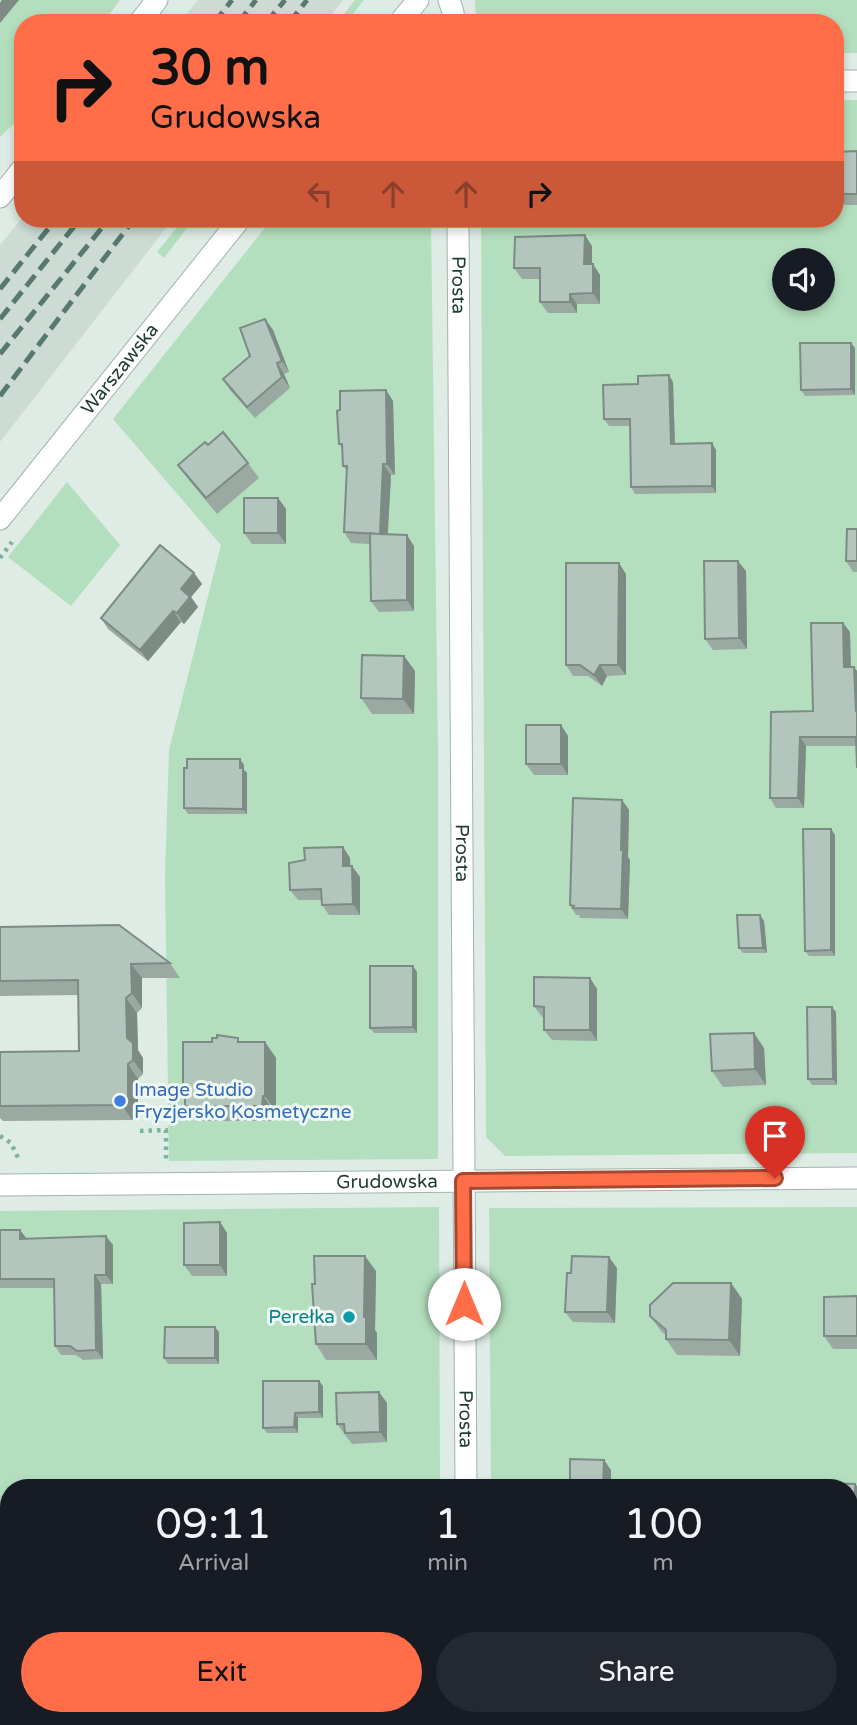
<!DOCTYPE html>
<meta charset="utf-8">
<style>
:root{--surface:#171b24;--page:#242831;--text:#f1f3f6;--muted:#9ea1a6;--accent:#ff6e49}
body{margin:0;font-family:"Varela Round",sans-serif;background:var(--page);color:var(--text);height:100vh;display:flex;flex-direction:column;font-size:26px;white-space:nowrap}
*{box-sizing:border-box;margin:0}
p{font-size:23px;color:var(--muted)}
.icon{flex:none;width:38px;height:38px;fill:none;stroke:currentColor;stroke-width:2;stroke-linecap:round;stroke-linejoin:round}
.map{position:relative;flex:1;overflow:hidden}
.sheet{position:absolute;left:0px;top:1479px;width:858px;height:247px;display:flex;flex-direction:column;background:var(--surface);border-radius:28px 28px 0 0;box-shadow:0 4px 10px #0003}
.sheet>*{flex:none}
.top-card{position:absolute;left:14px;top:14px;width:830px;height:214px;border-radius:28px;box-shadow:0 4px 10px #0003;background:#ff6e49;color:#111;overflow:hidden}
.fabs{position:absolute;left:772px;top:248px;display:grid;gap:14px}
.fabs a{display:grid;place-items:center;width:63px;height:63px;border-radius:50%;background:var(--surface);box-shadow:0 4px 10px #0003;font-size:35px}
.pin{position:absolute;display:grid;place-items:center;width:60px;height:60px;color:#fff;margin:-72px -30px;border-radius:50% 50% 50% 0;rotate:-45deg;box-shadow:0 0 7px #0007}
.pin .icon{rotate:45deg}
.me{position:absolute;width:77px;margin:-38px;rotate:0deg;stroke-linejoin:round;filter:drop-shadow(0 0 5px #0008)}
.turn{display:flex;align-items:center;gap:24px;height:147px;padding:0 21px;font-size:32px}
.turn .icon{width:91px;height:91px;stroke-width:2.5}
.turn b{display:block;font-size:49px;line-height:60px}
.lanes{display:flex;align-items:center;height:66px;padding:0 21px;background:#0003;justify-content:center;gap:35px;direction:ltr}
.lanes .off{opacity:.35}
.eta{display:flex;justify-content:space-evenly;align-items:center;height:119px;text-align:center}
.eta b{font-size:42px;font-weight:600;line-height:49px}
.action{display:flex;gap:14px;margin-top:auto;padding:14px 21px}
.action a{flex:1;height:80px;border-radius:42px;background:var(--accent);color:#111;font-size:28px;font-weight:600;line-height:80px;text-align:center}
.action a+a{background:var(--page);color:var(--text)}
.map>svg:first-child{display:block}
.built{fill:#ccdbd4}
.green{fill:#b4dfbe;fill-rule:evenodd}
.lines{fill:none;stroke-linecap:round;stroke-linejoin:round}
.minor-casing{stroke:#a1b4ac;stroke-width:23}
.path{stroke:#7bb39f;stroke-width:4.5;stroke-dasharray:3.5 5;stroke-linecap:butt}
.minor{stroke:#fff;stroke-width:21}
.rail{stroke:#58796f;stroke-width:5;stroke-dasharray:14 7;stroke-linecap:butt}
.wall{fill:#9aaaa3}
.shaded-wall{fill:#7d8b85}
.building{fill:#b3c6be;stroke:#7d8b85;stroke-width:2}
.route-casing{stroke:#a6482f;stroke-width:18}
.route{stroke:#ff6e49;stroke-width:12}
.shop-dot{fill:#3f7fe0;stroke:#eff8f3;stroke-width:2.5}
.culture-dot{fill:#0f9aa8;stroke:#eff8f3;stroke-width:2.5}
.labels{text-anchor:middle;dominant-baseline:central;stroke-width:6;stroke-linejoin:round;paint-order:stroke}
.street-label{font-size:19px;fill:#1e3d33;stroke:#eff8f3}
.shop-label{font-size:19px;fill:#366cbe;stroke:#eff8f3;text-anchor:start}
.culture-label{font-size:19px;fill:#0d838f;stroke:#eff8f3;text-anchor:end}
</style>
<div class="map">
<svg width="857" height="1725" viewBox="0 0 857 1725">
<rect width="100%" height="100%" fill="#deece5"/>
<g class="built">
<path d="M198 0H343L325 23H179Z"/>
<path d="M23 217V219H173L0 442V245Z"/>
</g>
<g class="green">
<path d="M0 0H120L103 23H23V115L0 137Z"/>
<path d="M355 0H364L346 23H337Z"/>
<path d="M475 0H857V53H835V23H476Z"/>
<path d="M835 100H857V1153L505 1156 486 1137 481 219H835ZM784 261H822V299H784Z"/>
<path d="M184 219H194L164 258 157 252Z"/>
<path d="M272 219H431L438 749V1159L169 1161 165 876 169 750 221 545 113 419Z"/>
<path d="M67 482 120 545 71 606 8 557Z"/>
<path d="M439 1207 440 1487 9 1488V1717H441V1725H0V1211Z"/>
<path d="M857 1207V1725H493V1717H849V1488L491 1487 489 1208Z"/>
</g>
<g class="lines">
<defs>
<g id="minor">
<path d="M449 0 453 12 454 23"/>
<path d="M139 23 157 0"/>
<path d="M399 23 418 0"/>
<path d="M835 81H857"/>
<path d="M0 197 23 168"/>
<path id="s1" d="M458 219 466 1488"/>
<path id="s2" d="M0 519 240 219"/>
<path id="s3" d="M0 1185 857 1178"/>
<path d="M468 1717V1725"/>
</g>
</defs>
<use href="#minor" class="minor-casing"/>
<g class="path">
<path d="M0 558 12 542"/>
<path d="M140 1131 166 1130V1161"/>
<path d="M0 1136 11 1143 20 1162"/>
</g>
<use href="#minor" class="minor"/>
<g class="rail">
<path d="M214 23 232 0"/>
<path d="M238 23 256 0"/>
<path d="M266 23 285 0"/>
<path d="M289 23 307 0"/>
<path d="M0 289 56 219"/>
<path d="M0 319 80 219"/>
<path d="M0 354 109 219"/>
<path d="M0 396 134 219"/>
</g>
</g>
<g class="wall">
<path d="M857 151V205H845L838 194Z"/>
<path d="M654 219H731L695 221V225H658Z"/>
<path d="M592 246V264L600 275V304H577V313H548L540 302V279H522L514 268Z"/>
<path d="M265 319 273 330 289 372 284 374 290 388 255 418 230 390 223 379 250 356Z"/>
<path d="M851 343 855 348V395L805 396 801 390Z"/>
<path d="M673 382 675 444 716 450V493L635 494 631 487 630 426H609L604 419 638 384Z"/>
<path d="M386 390 393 401 395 475H391L388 534 414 546V611L379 612 371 601 370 544 351 543 344 532 347 471 343 466 342 448 339 444 340 410Z"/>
<path d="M248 463 259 478 217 514 189 480 178 465Z"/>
<path d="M278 498 286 509V544H252L244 533Z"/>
<path d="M857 529V572H853L846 561Z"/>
<path d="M746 571 747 649 713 650 705 639Z"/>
<path d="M194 573 202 584 191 597 198 607 184 624 181 622 148 661 108 629 101 618Z"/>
<path d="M626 574V675L607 676 602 686 588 676H573L566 665Z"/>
<path d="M843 623 850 632 851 667 857 671V769L856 746H806L804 808H776L770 798 813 711Z"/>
<path d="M404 656 415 671 414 714H372L361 698Z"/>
<path d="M561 725 568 736V775H534L526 764Z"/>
<path d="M244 765V770L247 773V814H188L184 808Z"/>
<path d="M622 800 629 810 628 857 630 860 628 919 580 918 579 915H576L570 905Z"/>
<path d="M831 829 835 835V956H809L805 951Z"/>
<path d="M343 847 350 858V866H352L360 877V915H329L322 905V900H298L290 890 305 860Z"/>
<path d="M760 915 764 921 767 953H743L739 948Z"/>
<path d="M0 927 170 963 180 978H142V1008L137 1013 138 1050 143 1058V1074L138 1079V1113L132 1120 3 1121 0 1118V1052L79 1051 78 995 0 996Z"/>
<path d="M417 972V1033H374L370 1028Z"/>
<path d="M590 978 597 989V1041L552 1040 544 1030V1017H542L534 1006Z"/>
<path d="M836 1012 837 1085H812L808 1079Z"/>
<path d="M241 1042H265L276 1058V1111L274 1112 273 1121H196L185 1106V1099L183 1095Z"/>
<path d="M764 1048 766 1085 723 1087 712 1071Z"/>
<path d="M220 1222 227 1233V1276H192L184 1265Z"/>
<path d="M0 1230H20L26 1239 113 1245V1284H101L103 1359 83 1360 76 1355H61L55 1346 54 1288H0Z"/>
<path d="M617 1268 615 1323 573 1322 565 1312 571 1273Z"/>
<path d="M376 1271 375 1330 377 1333V1360H326L316 1344 315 1284Z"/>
<path d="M731 1283 742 1299 740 1356 677 1355 666 1339V1335L661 1331 650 1316Z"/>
<path d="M857 1296V1349H833L824 1336Z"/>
<path d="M219 1332V1364H168L164 1358Z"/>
<path d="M323 1386V1418H298V1433H267L263 1428Z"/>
<path d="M379 1392 387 1403V1442L352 1444 337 1424Z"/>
<path d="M857 1486V1561H849V1488Z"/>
</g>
<g class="shaded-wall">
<path d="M2 0H19L0 23V3Z"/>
<path d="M585 235 592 246V275L584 264Z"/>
<path d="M593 264 600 275V304L593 293Z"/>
<path d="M570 294 577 304V313L570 302Z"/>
<path d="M265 319 273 330 289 372 282 361Z"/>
<path d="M851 343 855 348V395L851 389Z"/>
<path d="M277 363 284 374 290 388 282 377Z"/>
<path d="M669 375 673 382 675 450 671 444Z"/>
<path d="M386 390 393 401 395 475 387 464Z"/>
<path d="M712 443 716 450V493L712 486Z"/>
<path d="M383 464 391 475 387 544 380 534Z"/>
<path d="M278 498 286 509V544L278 533Z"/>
<path d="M407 535 414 546V611L407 600Z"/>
<path d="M738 561 746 571 747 649 739 638Z"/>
<path d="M619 563 626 574V675L618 665Z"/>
<path d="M194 573 202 584 191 597 198 607 184 624 177 613 181 589Z"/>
<path d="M173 611 181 622 148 661 140 650Z"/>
<path d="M843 623 850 632 851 677 844 667Z"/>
<path d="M404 656 415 671 414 714 403 699Z"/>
<path d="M600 665 607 676 602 686 594 675Z"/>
<path d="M854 667 857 671V713L856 711Z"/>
<path d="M561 725 568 736V775L561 764Z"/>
<path d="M800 737 806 746 804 808 798 798Z"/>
<path d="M240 759 244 765V770L247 773V814L243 809Z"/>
<path d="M622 800 629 810 628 857 630 860 628 919 621 909V850Z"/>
<path d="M831 829 835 835V956L831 950Z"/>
<path d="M343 847 350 858 351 877 343 866Z"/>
<path d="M352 866 360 877V915L353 904Z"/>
<path d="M760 915 764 921 767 953 763 948Z"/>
<path d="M131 964 142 978V1008L132 993Z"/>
<path d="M413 966 417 972V1033L413 1027Z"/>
<path d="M590 978 597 989V1041L590 1030Z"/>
<path d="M126 998 137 1013 138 1050 143 1058V1074L133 1060 127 1038Z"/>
<path d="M832 1007 836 1012 837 1085 833 1079Z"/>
<path d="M754 1033 764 1048 766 1085 755 1069Z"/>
<path d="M265 1042 276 1058V1111L265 1096Z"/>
<path d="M128 1064 138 1079V1113L132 1120 122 1105Z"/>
<path d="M263 1096 274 1112 273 1121 262 1106Z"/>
<path d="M220 1222 227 1233V1276L220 1265Z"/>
<path d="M20 1230 27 1239H20Z"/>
<path d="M106 1236 113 1245V1284L106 1275Z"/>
<path d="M365 1256 376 1271 375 1330 377 1333V1360L366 1344 364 1317Z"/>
<path d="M609 1257 617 1268 615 1323 607 1312Z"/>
<path d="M95 1275 101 1284 103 1359 96 1350Z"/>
<path d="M731 1283 742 1299 740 1356 729 1340Z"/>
<path d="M215 1327 219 1332V1364L215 1358Z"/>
<path d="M319 1381 323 1386V1418L319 1412Z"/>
<path d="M379 1392 387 1403V1442L380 1432Z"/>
<path d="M295 1413 298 1418V1433L294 1427Z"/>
<path d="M604 1460 611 1470V1488H603Z"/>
<path d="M855 1484 857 1486V1558L855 1556Z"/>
<rect x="61" y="1717" width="4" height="8"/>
<rect x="342" y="1717" width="4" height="8"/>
<rect x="594" y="1717" width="8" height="8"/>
</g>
<g class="building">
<path d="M857 151V194H838L836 152Z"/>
<path d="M585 235 584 264H593V293L570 294V302H540V268H514L515 237Z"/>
<path d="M265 319 282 361 277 363 282 377 247 407 223 379 250 356 240 328Z"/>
<path d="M800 343H851V389L801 390Z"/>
<path d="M669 375 671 444 712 443V486L631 487 630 419H604L603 385 638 384V376Z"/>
<path d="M386 390 387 464H383L380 534 407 535V600L371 601 370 533 380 534 344 532 347 466H343L342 444H339L337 411 340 410V391Z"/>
<path d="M223 432 248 463 206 498 178 465 205 442 208 445Z"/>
<rect x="244" y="498" width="34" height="35"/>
<path d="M847 529H857V561H846Z"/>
<path d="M160 545 194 573 181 589 190 597 177 613 173 611 140 650 101 618Z"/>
<path d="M704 561H738L739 638 705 639Z"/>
<path d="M566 563H619L618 665H600L594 675 580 665H566Z"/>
<path d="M811 623H843L844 667H854L856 711H857V768L856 737H800L798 798H770L771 712 813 711Z"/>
<path d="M362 655 404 656 403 699 361 698Z"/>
<rect x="526" y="725" width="35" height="39"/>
<path d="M187 759H240V768H243V809L184 808V768H187Z"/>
<path d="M573 798 622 800 621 850H623L621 909 573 908 574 906 570 905Z"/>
<path d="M803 829H831V950L805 951Z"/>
<path d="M343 847V866H352L353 904 322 905 321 889 290 890 289 863 305 860 304 848Z"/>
<path d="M737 915H760L763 948H739Z"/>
<path d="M119 925 170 963 131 964 132 993 126 998 127 1038 133 1043V1060L128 1064V1098L122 1105 0 1106V1052L79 1051 78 980 0 981V927Z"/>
<path d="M370 966H413V1027L370 1028Z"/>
<path d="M534 977 590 978V1030H544V1007L534 1006Z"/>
<path d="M807 1007H832L833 1079H808Z"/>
<path d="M754 1033 755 1069 712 1071 710 1034Z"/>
<path d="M217 1035 238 1038V1042H265V1096H263L262 1106H185V1095H183V1042H212V1038H217Z"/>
<path d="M220 1222V1265H184V1223Z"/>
<path d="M0 1230H20V1239L106 1236V1275H95L96 1350 77 1351 70 1346H55L54 1279H0Z"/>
<path d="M314 1256H365L364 1317H366V1344H316L312 1284H315Z"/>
<path d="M572 1256 609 1257 607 1312H565L567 1273H571Z"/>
<path d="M673 1283H731L729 1340 666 1339V1330L650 1316V1305Z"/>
<path d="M857 1296V1336H824V1297Z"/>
<path d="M165 1327H215V1358H164Z"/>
<path d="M263 1381H319V1412L295 1413 294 1427 263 1428Z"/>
<path d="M379 1392 380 1432 345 1433 344 1424H337L336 1393Z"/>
<path d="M570 1459 604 1460 603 1488H570Z"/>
<path d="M822 1483 855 1484V1556H849V1488H822Z"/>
<path d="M0 1704H9V1717H61V1725H0Z"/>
<path d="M298 1717H342V1725H291V1724H298Z"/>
<rect x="543" y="1717" width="51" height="8"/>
</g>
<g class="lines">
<defs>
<path id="route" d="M464 1304 463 1181 775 1178"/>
</defs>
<use href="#route" class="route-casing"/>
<use href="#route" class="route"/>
</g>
<circle class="shop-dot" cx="120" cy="1101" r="7"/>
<circle class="culture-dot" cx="349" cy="1317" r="7"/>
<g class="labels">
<g class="street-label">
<text stroke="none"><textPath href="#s1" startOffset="66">Prosta</textPath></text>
<text stroke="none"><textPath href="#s2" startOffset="192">Warszawska</textPath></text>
<text stroke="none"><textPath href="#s1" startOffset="634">Prosta</textPath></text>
<text stroke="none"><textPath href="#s3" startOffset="387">Grudowska</textPath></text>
<text stroke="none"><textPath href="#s1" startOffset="1200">Prosta</textPath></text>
</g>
<g class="shop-label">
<text x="134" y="1090">Image Studio<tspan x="134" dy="22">Fryzjersko Kosmetyczne</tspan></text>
</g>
<g class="culture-label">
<text x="335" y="1317">Perełka</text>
</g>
</g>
</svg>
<div class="fabs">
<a><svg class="icon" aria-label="sound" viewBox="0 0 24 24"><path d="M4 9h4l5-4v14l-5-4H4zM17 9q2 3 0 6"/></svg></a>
</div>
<div class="pin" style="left:775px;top:1178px;background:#d93025"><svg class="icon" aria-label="arrive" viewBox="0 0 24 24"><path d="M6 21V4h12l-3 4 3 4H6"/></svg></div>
<svg class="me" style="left:464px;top:1304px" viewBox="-20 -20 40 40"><circle r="19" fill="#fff"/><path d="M0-13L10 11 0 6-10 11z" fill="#ff6e49"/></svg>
<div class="top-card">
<div class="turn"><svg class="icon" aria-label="right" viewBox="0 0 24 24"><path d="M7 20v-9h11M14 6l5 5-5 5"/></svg><div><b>30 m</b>Grudowska</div></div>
<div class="lanes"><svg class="icon off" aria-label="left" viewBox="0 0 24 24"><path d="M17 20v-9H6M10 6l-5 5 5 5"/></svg><svg class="icon off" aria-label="ahead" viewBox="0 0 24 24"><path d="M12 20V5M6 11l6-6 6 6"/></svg><svg class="icon off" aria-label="ahead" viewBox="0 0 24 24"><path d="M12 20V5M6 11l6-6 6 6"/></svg><svg class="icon" aria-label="right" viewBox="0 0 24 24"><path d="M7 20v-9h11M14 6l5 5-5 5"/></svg></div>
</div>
<section class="sheet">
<div class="eta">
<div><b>09:11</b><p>Arrival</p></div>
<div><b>1</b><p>min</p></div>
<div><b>100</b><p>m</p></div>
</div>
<div class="action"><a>Exit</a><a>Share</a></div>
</section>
</div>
